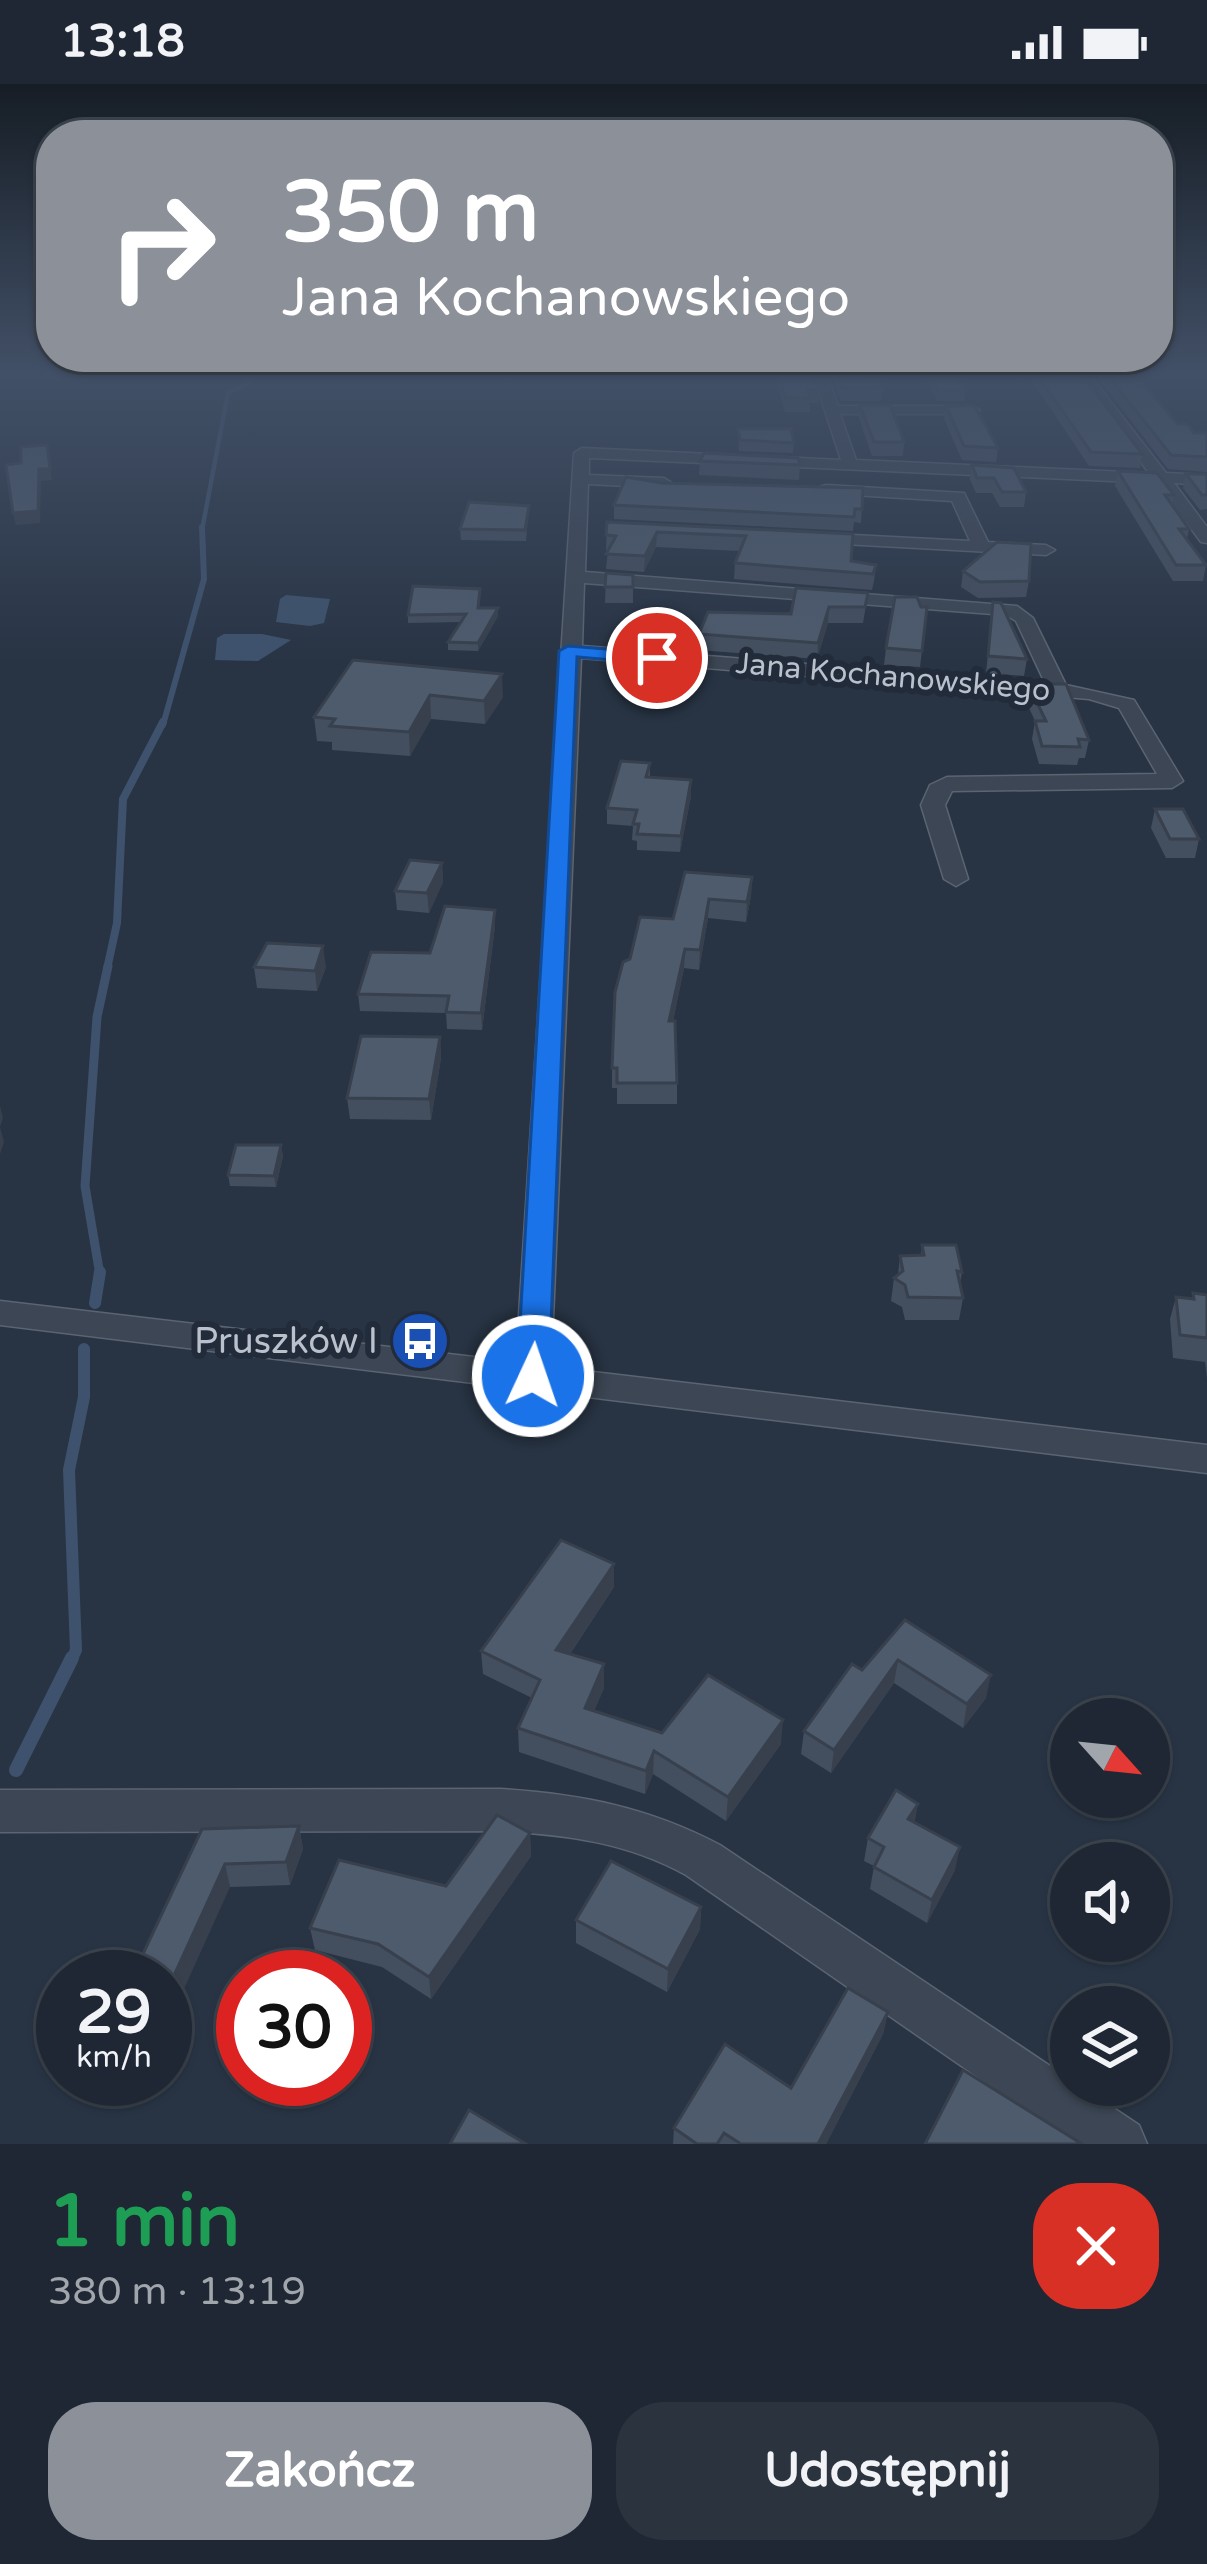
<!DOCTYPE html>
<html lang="pl">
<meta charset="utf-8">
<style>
:root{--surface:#1e2733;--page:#2b333f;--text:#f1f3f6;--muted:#a1a5ac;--line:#3c444e;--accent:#8c9099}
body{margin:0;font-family:"Varela Round",sans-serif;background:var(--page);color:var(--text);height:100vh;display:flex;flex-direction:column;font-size:45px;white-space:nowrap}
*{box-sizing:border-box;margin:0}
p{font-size:39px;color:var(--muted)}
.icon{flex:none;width:66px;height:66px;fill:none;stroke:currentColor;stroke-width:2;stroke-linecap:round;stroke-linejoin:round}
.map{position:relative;height:2060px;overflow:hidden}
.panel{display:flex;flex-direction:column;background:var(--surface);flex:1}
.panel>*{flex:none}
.banner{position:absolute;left:36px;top:36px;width:1137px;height:252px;border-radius:48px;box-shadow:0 3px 9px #0004,0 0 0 3px var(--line);background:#8c9099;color:#fff;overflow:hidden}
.needle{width:78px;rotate:117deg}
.buttons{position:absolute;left:1050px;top:1614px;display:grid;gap:24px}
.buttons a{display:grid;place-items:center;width:120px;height:120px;border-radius:50%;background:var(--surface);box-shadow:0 3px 9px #0004,0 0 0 3px var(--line);font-size:60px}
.speed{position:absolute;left:36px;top:1866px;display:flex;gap:24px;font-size:60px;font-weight:700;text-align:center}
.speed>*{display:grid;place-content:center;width:156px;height:156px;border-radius:50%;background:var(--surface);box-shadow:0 3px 9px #0004,0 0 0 3px var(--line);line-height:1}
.speed small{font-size:30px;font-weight:400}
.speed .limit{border:18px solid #d22;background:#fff;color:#111}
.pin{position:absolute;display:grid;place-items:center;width:102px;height:102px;color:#fff;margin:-51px;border:6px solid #fff;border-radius:50%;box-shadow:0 3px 12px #0007}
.me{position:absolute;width:132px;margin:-66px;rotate:3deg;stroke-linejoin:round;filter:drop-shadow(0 0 9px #0008)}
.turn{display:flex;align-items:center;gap:42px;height:252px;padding:0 48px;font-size:54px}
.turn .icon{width:156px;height:156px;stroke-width:2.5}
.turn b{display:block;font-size:84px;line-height:102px}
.round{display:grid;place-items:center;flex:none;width:126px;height:126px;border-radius:48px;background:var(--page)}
.head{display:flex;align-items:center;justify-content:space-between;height:204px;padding:0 48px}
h1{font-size:72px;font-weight:700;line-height:90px;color:#1e9e55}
.action{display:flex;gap:24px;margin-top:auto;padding:24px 48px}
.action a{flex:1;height:138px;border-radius:48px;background:var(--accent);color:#fff;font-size:48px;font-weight:700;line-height:138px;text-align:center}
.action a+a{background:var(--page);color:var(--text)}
.status{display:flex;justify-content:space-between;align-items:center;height:84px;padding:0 60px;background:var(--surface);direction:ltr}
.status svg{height:33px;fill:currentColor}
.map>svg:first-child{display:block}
.water{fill:#3e526d}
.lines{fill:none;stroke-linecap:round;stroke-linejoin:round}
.stream-far5{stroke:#3e526d;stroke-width:4.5}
.stream-far4{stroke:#3e526d;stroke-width:6}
.stream-far3{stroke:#3e526d;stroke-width:8}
.stream-far2{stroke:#3e526d;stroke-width:9}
.stream-far1{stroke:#3e526d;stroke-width:12}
.stream{stroke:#3e526d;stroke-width:14}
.minor-casing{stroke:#5b6471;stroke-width:3}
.minor{fill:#3c4654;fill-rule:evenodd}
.wall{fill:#434e5e}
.shaded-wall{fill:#37404c}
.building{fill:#4e5b6d;stroke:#37404c;stroke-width:3}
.route{fill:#1a73e8;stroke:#114b97;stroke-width:3}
.labels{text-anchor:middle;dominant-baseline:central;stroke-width:12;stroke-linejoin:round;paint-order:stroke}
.far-street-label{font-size:30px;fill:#bac1cd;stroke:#212b39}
.poi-label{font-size:36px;fill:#bac1cd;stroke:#212b39;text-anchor:end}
</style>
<div class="status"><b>13:18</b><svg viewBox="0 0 49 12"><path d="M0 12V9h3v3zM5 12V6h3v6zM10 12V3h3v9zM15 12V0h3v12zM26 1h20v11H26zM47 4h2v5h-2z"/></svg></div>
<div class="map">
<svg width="1207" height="2060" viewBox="0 0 1207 2060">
<rect width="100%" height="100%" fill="#283444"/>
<g class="water">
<path d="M286 511 330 515 324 539 310 542 276 538 280 515Z"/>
<path d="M224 550H262L291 556 258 577 215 576 217 554Z"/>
</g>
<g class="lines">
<path class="stream-far5" d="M202 446 228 309 249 299 248 290"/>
<path class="stream-far4" d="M163 641 204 495 202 443"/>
<path class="stream-far3" d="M107 885 117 839 123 715 163 638"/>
<path class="stream-far2" d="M100 1191 85 1102 97 933 108 882"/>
<g class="stream-far1">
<path d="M95 1219 100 1188"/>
<path d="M71 1577 76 1566 69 1386 84 1313V1265"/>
</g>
<path class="stream" d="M16 1686 72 1574"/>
<defs>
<g id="minor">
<path d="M813 290H827L838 322H973L980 326 973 330H840L856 376 1149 389 1076 290H1089L1166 389 1207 391V401L1174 399 1207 443V459L1201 458 1157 399 589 374V391L664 394 672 399 664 404 588 400 585 488 1017 522 1033 534 1066 601 1134 616 1183 697 1172 704 952 707 945 721 968 795 956 802 944 795 921 721 930 701 947 693 1157 690 1119 624 1089 615 581 574 551 1283 1207 1361V1389L0 1241V1217L516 1278 574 369 582 364 841 376ZM584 499 1006 531 1016 537 1045 599 582 562Z"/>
<path d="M826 401 964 409 988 458 1046 461 1055 466 1046 471 807 458V450L813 449 970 457 952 417 820 409V403Z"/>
<path d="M500 1705C580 1710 648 1723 720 1761L1071 1996V2001H1079L1139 2041 1147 2060H1074L686 1791C626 1758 568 1751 500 1747L0 1748V1706Z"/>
</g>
</defs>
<use href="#minor" class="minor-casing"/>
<use href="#minor" class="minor"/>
</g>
<g class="wall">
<path d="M775 290H813L819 306 818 319H810V328H785Z"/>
<path d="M831 290H866L867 294 883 304 881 317H841Z"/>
<path d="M925 290H955L965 307 964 317H937Z"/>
<path d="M1033 290H1082L1142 370 1140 384 1089 382 1032 297Z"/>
<path d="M1095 290H1136L1177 340 1194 349H1207V388L1168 385Z"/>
<path d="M860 321 904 358 903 372H872L859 334Z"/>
<path d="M946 322 998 364 996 378 962 376 944 335Z"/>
<path d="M738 345 794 359 793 369 739 367Z"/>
<path d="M700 377 800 381 799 396 699 391Z"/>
<path d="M972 381 1026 408 1024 423H1000L992 409H976L970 395Z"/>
<path d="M1118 387 1174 411 1172 421 1189 445 1187 455 1206 481 1203 497H1173L1115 402Z"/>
<path d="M1186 390H1207V425L1200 426 1183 404Z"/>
<path d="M662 399 863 404 861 439 854 438 853 447 614 435V421Z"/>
<path d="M529 422 526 457 461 456 460 445Z"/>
<path d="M607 438 853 450 851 477 876 481 874 497 872 506 734 495 735 479 740 467 656 463 644 488 606 485 608 466H606Z"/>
<path d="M963 487 1029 497 1026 513 978 514 961 503Z"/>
<path d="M606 489 633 491V519H605Z"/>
<path d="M480 505 479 524H498V532L478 567 448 566V558L461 538 408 539V531Z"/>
<path d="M868 509 863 539H828L817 575 698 566 699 550Z"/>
<path d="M993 518 1027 575 1024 592 986 589Z"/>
<path d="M921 523H927L920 583 884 581 886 564Z"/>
<path d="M353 576 503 613 485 640 431 635 410 672 332 666V658L317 657 314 633Z"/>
<path d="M1028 600 1089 656 1085 674H1079L1077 681 1039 680 1032 655 1035 637 1026 617Z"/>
<path d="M650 679V693L691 712 680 768 637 766V757L632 756 633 742 607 740V724Z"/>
<path d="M1155 725 1199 755 1195 774H1166L1151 744Z"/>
<path d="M442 779 443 798 429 829 397 826 395 807Z"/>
<path d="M752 793 751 812 746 838 708 834 699 886 684 884 673 937 677 999V1020H617V1004H612V984L630 875 673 835Z"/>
<path d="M495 842 482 946 447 945 446 929 360 927 358 910 430 869Z"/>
<path d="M254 883H326L317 907 257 904Z"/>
<path d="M440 953 441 974 431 1036 350 1035 347 1014Z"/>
<path d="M281 1061 283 1072 276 1103 230 1102 228 1091Z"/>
<path d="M922 1161 962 1188 960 1200 963 1214 959 1236H905L902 1223 891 1217 894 1194 898 1191 900 1172 921 1171Z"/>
<path d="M1193 1209 1207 1211V1294L1205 1278 1173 1274 1170 1235 1176 1213 1192 1215Z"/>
<path d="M614 1480V1503L570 1570 604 1604 594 1627 662 1649 781 1660 726 1737 653 1690 645 1710 519 1668 518 1644 532 1614 483 1590 481 1567Z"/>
<path d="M905 1536 986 1614 963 1644 894 1599 831 1689 801 1670 804 1647 862 1586Z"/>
<path d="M915 1738 955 1786 927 1839 870 1805 874 1782 864 1777 868 1754Z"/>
<path d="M299 1742 303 1765 290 1801 230 1803 202 1745Z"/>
<path d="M530 1749 531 1772 431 1915 382 1883 315 1866 310 1844 446 1802Z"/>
<path d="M701 1823 700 1845 667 1908 576 1859V1836Z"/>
<path d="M888 1928 883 1950 826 2060H673L674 2044 791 2004Z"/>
<path d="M251 1995H304L287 2020Z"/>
</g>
<g class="shaded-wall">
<path d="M47 361 52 396 41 397 40 439 16 441 13 429 39 385Z"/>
<path d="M657 448 656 463 644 488 645 472Z"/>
<path d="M829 523 828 539 817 575 818 559Z"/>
<path d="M498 524V532L478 567V559Z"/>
<path d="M502 590 503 613 485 640 484 617Z"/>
<path d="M430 611 431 635 410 672 409 648Z"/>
<path d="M691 696V712L680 768 681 752Z"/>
<path d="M442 779 443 798 429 829 427 809Z"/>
<path d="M752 793 751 812 746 838 747 818Z"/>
<path d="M709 815 708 834 699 886 700 866Z"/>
<path d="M495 826V842L482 946 481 929Z"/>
<path d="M323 862 326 883 317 907 315 887Z"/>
<path d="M685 865 684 884 669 957V937Z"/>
<path d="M440 953 441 974 431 1036 429 1015Z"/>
<path d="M0 1022 3 1034 0 1043 4 1058 0 1070Z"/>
<path d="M281 1061 283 1072 276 1103 274 1092Z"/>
<path d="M614 1480V1503L557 1589 556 1566Z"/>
<path d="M898 1576 894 1599 831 1689 834 1666Z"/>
<path d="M604 1580V1604L585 1647V1624Z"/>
<path d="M991 1591 986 1614 963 1644 967 1620Z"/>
<path d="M783 1636 781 1660 726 1737 728 1713Z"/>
<path d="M654 1667 653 1690 645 1710 646 1687Z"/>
<path d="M918 1720 914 1743 908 1735Z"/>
<path d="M299 1742 303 1765 290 1801 286 1778Z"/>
<path d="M530 1749 531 1772 431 1915 429 1893Z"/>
<path d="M960 1763 955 1786 927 1839 932 1816Z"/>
<path d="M225 1780 230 1803 165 1947V1911Z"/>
<path d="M701 1823 700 1845 667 1908 668 1885Z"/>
<path d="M888 1928 883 1950 826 2060H818Z"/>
<path d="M294 1995H304L287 2020 284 2009Z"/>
</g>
<g class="building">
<path d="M779 290H813L819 306H807L810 314H785Z"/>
<path d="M837 290H866L867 294 879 297 883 304H842Z"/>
<path d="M930 290H955L965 307H938Z"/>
<path d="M1037 290H1082L1142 370 1091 368Z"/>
<path d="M1107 290H1136L1177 340H1187L1194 349H1207V373L1171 371Z"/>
<path d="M860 321H890L904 358H874Z"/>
<path d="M974 321 998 364 964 362 946 322Z"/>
<path d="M738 345H791L794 359 740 356Z"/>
<path d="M47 361 50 385H39L38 427 13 429 6 381 21 379V363Z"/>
<path d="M704 369 798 374 800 381 700 377Z"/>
<path d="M972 381 1014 384 1026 408H1002L994 394H977Z"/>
<path d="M1118 387 1157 389 1174 411H1165L1189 445H1179L1206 481H1176Z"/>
<path d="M1186 390H1207V411H1202Z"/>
<path d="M626 393 662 399 863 404 862 425H855L854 433 614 421Z"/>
<path d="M469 418 529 422 525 446 460 445Z"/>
<path d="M607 438 853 450 851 477 876 481 873 490 735 479 746 452 657 448 645 472 606 470 616 452 606 451Z"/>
<path d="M997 458 1031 460 1029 497 980 498 963 487Z"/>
<path d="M606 489 633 491V503H605Z"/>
<path d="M413 502 480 505 478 524H498L478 559 448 558 466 530 408 531Z"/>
<path d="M796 504 868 509 865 523H829L818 559 699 550 708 528 791 530Z"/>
<path d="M895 513H917L921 523H927L922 567 886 564Z"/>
<path d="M993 518 1001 519 1027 575 988 572Z"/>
<path d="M353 576 502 590 484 617 430 611 409 648 330 642 335 635 314 633Z"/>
<path d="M1028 600H1066L1089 656 1078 655 1080 663 1042 662 1035 637H1046Z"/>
<path d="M621 677 650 679 646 693 691 696 681 752 637 750 639 740H633L637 726 607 724Z"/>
<path d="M1155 725H1183L1199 755H1170Z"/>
<path d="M410 776 442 779 427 809 395 807Z"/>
<path d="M685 788 752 793 747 818 709 815 700 866 685 865 669 937H675L677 999H617V984H612L615 908 623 878 630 875 640 833 673 835Z"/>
<path d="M445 822 495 826 481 929 446 928 449 912 358 910 371 868 430 869Z"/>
<path d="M267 859 323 862 315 887 254 883Z"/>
<path d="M361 952 440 953 429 1015 347 1014Z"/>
<path d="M236 1061H281L274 1092 228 1091Z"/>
<path d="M922 1161H956L962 1188 957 1187 963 1214 908 1213 905 1201 894 1194 903 1187 900 1172 924 1171Z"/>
<path d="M1193 1209 1207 1211V1254L1180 1251 1176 1213 1194 1215Z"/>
<path d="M561 1456 614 1480 556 1566 604 1580 585 1624 662 1649 708 1591 783 1636 728 1713 654 1667 646 1687 518 1644 540 1596 481 1567Z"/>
<path d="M905 1536 991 1591 967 1620 898 1576 834 1666 804 1647 852 1580 862 1586Z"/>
<path d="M896 1706 918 1720 908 1735 960 1763 932 1816 874 1783 884 1763 868 1754Z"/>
<path d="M497 1731 530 1749 429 1893 378 1860 310 1844 339 1776 446 1802Z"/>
<path d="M299 1742 286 1778 225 1780 165 1911V1893H132L202 1745Z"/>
<path d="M611 1777 701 1823 668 1885 576 1836Z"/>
<path d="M848 1904 888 1928 818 2060H741L724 2049 717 2060H697L674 2044 725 1960 791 2004Z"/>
<path d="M963 1986 1082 2060H925Z"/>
<path d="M263 1995H294L284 2009Z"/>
<path d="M469 2026 526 2060H450Z"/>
</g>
<linearGradient id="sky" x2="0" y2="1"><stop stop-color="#161d25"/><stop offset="0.5" stop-color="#425067"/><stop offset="1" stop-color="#425067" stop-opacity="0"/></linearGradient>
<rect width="1207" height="579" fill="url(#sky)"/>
<path class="route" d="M568 562 657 569 666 574 657 580 577 573 549 1292 545 1300H522L517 1292 559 567Z"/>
<defs>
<symbol id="bus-disc" viewBox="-11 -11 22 22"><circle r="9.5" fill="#1a4fb4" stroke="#212b39"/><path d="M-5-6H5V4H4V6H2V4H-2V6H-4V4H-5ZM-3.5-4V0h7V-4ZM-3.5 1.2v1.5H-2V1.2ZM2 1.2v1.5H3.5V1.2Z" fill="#fff"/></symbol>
</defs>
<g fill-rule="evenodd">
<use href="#bus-disc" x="387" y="1224" width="66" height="66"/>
</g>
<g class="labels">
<g class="far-street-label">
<text transform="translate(893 593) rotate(5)">Jana Kochanowskiego</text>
</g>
<g class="poi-label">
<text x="378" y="1257">Pruszków I</text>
</g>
</g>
</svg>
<div class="buttons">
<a><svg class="needle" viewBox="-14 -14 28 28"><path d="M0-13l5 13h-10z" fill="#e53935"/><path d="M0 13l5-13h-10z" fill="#a1a5ac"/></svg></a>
<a><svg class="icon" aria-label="sound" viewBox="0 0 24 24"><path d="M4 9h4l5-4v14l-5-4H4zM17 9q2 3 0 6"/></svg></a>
<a><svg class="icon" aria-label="layers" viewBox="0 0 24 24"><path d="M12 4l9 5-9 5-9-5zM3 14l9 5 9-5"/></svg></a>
</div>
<div class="speed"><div>29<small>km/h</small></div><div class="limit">30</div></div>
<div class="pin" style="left:657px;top:574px;background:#d93025"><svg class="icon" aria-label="arrive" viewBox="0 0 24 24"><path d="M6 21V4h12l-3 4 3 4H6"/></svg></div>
<svg class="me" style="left:533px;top:1292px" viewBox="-20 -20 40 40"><circle r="17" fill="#1a73e8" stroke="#fff" stroke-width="3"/><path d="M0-11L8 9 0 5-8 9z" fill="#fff"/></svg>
<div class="banner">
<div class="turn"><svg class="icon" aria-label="right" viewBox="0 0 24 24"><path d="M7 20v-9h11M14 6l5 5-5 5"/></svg><div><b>350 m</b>Jana Kochanowskiego</div></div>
</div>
</div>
<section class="panel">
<div class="head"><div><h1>1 min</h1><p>380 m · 13:19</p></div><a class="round" style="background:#d93025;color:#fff"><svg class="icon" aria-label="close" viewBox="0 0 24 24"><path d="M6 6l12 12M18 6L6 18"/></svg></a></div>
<div class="action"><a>Zakończ</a><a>Udostępnij</a></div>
</section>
